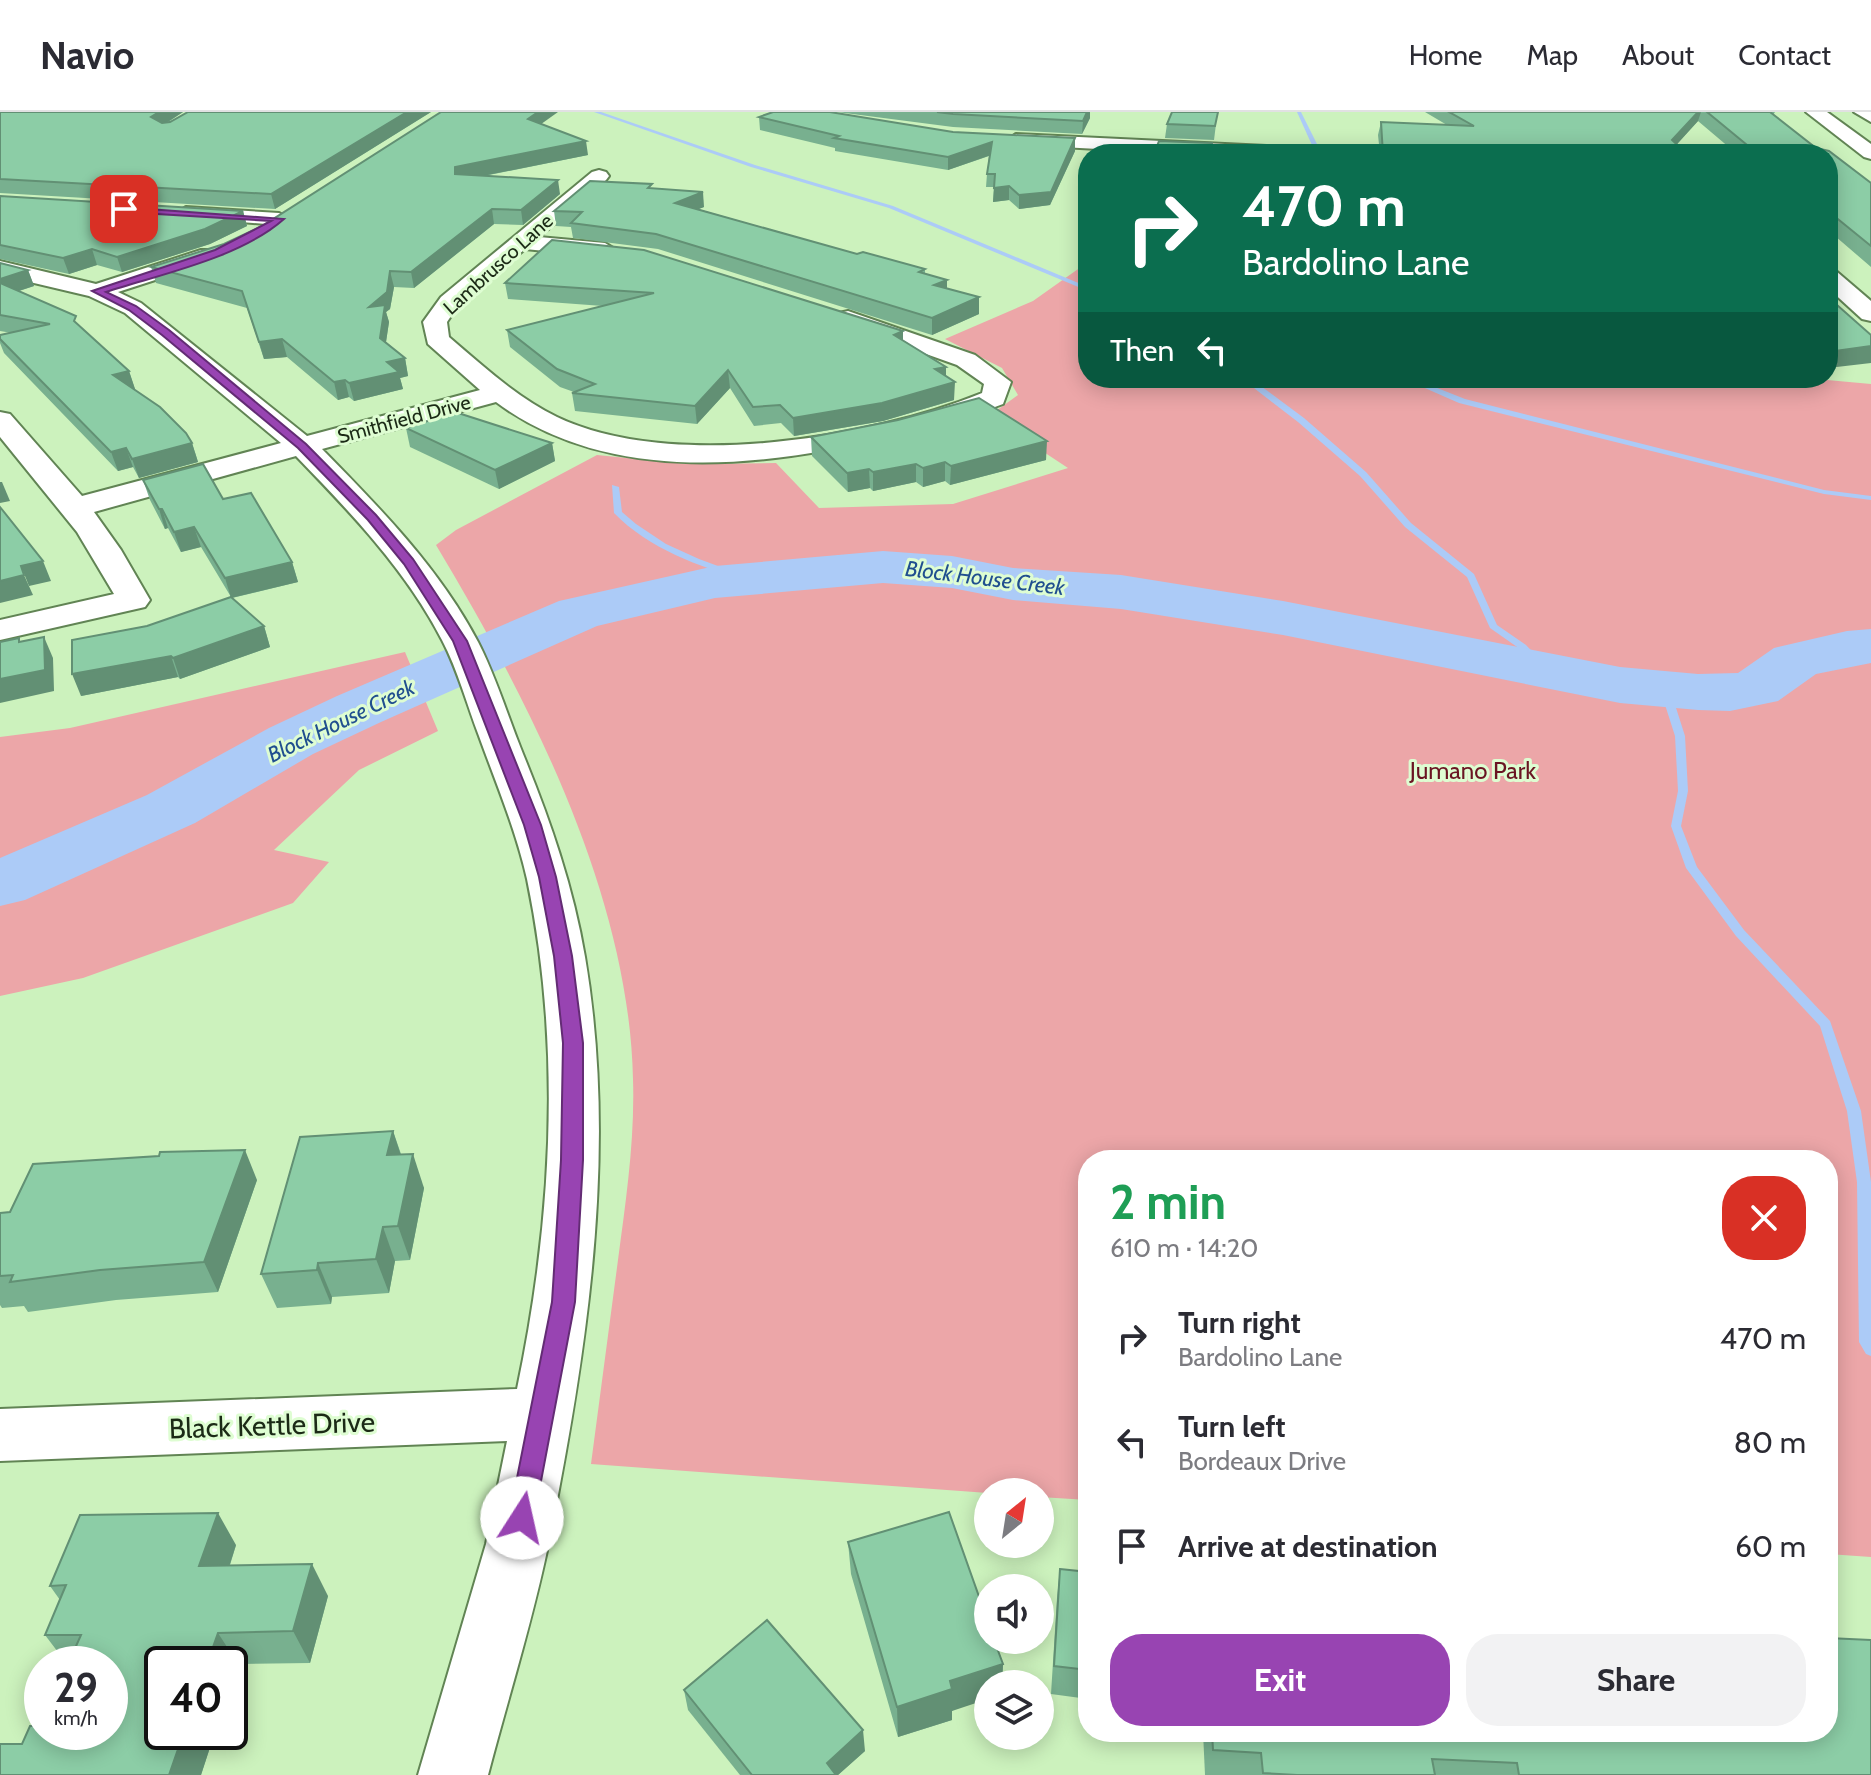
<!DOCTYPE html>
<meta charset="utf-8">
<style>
:root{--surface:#fff;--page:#f2f2f3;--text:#2b2b33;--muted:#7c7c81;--line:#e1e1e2;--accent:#9844b2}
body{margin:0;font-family:Cabin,sans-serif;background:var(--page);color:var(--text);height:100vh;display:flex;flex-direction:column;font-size:30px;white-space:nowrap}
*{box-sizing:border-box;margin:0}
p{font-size:26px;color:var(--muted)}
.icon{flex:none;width:44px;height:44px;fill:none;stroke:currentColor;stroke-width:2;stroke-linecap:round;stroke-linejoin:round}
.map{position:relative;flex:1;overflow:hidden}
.details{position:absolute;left:1078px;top:1038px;width:760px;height:592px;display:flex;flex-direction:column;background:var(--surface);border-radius:32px;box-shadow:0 4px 20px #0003}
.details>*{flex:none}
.guide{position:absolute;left:1078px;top:32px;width:760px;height:244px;border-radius:32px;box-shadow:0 4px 20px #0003;background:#0b6e4f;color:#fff;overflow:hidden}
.needle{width:52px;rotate:30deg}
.tools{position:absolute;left:974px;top:1366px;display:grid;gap:16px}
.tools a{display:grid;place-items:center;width:80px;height:80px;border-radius:50%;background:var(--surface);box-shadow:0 4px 20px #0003;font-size:40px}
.speed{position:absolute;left:24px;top:1534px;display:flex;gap:16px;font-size:40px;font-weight:700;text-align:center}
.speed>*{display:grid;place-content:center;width:104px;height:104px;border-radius:50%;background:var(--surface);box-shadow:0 4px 20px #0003;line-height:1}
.speed small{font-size:20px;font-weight:400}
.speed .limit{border:4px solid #111;border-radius:12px;background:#fff;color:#111}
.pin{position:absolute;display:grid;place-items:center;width:68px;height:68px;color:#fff;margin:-34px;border-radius:16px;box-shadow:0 4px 12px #0006}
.me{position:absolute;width:88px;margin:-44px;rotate:10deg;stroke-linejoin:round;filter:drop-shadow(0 0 6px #0008)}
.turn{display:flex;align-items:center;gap:28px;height:168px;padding:0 32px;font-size:36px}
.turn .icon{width:104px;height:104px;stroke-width:2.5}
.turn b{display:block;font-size:56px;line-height:68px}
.then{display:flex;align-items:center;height:76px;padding:0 32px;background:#0003;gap:16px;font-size:30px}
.round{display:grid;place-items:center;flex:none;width:84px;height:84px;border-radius:32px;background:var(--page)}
.summary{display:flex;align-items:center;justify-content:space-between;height:136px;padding:0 32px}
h1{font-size:48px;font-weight:700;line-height:60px;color:#1e9e55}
.action{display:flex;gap:16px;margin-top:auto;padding:16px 32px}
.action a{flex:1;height:92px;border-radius:32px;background:var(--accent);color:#fff;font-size:32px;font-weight:700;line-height:92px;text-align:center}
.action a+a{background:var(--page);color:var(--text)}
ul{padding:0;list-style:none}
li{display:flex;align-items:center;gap:24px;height:104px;padding:0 32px}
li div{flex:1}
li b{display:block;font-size:30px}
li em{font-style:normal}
header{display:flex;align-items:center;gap:48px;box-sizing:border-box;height:112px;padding:0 40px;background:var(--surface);border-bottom:2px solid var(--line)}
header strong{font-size:38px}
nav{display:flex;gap:44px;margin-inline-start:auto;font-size:28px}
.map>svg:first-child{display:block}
.green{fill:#eca6a8}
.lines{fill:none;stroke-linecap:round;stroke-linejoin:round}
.stream{fill:#accbf7;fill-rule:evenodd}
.river{fill:#accbf7;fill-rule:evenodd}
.minor-casing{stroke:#618454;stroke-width:4}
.major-casing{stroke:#618454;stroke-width:4}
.highway-casing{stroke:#618454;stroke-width:4}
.minor{fill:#fff;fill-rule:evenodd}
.major{fill:#fff;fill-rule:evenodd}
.highway{fill:#fff;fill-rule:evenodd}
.wall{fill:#78b08f}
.shaded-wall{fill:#629074}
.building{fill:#8ccda6;stroke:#629074;stroke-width:2}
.route{fill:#9844b2;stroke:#632c74;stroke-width:2}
.labels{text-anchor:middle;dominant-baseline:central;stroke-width:6;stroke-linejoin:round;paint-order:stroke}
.far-street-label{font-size:20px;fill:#1b2a16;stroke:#defdd2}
.far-water-label{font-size:22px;font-style:italic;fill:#204f8f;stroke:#defdd2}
.park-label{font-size:24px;fill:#6a1523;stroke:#defdd2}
.near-street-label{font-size:28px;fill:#1b2a16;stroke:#defdd2}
</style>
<header>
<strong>Navio</strong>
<nav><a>Home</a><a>Map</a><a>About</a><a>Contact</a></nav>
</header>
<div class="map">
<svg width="1871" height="1663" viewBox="0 0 1871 1663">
<rect width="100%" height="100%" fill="#ccf2bd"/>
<g class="green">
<path d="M1088 150V266H1805L1871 272V1445L1828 1442V1048H1088V1388L1040 1385V1380L988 1381 591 1352C600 1284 609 1216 618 1148 626 1088 635 1027 633 967 629 782 529 588 436 433L456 418 597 343 687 352 776 351 819 396 953 392 1068 356 989 304 1018 283 1002 256 945 227 1033 189Z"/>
<path d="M405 540 438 619 359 658 274 738 329 750 293 791 83 866 0 884V625L70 616Z"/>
</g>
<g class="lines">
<g class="stream">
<path d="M594 0H601L755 53 893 94 1088 175V179L889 96 751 55Z"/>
<path d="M1297 0H1301L1322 42H1316Z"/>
<path d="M1241 266H1250L1304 306 1366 360 1411 411 1474 462 1497 513 1526 533 1546 554V558H1540L1520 537 1490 516 1467 465 1405 415 1360 364 1298 310Z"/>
<path d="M1402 266H1412L1465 287 1824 378 1871 384V388L1824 382 1459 291Z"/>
<path d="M612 373 619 375 622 400 636 412 666 432 699 447 753 467 749 470 746 469C699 454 649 437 614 401Z"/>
<path d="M1665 574 1670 577 1685 624 1688 679 1681 714 1697 755 1744 818 1830 909 1861 999 1871 1070V1244L1866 1242 1859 1230 1857 1070 1847 999 1820 914 1736 824 1686 756 1671 714 1678 679 1675 624 1660 577Z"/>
</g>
<path class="river" d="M883 439 952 444 1013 456 1121 463 1283 489 1620 555 1698 562 1738 561 1774 536 1847 519 1871 517V551L1816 562 1778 589 1730 599 1698 598 1620 591 1283 523 1121 497 1013 488 952 476 883 471 715 486 597 514 381 610 313 642 195 711 25 788 0 794V746L147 683 269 616 337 584 559 489 715 454Z"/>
<defs>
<g id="minor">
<path d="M1016 22 1307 36 1317 42H1189L1009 32 1007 28Z"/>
<path d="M599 58 606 60 609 64 606 68 539 125 605 131 616 138 613 143 605 145 525 137 457 195 447 210 449 225C483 254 516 285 557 305 671 359 868 327 982 281L984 272 957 253 839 211 836 206 839 201 848 199 975 243 1011 270 1003 292C969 305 933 314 898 323 768 355 610 375 496 290L322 337C379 395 440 457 478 530 496 565 508 605 523 642 550 708 573 774 585 845 618 1039 587 1239 549 1429 533 1508 508 1586 488 1663H418L486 1432 507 1329 0 1349V1297L517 1277C552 1110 562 935 527 767 516 718 496 671 479 624 467 593 458 558 442 528 406 458 351 401 296 344L94 400 121 438 150 488 145 495 0 528V508L114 482 77 420 0 325V300L10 302 82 384 281 331 125 201 89 184 0 163V149L96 172 201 138H217L220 143 217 148 118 180 141 191 307 324 480 278 428 232 423 210 441 185 592 60Z"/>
<path d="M186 95 279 101 290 107 279 113 179 105 176 101Z"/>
<path d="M1828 157 1836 159 1871 189V209L1862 207 1828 176Z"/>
</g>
<path id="major" d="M1806 0H1827L1871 32V47L1864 45Z"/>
<path id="highway" d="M1854 0H1871V10Z"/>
</defs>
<use href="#minor" class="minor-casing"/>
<use href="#major" class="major-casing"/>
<use href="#highway" class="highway-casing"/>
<use href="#minor" class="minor"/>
<use href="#major" class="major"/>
<use href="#highway" class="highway"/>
</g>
<g class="wall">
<path d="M0 0H183L167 11 431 0 275 97 0 81Z"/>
<path d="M837 0H1090V6L1082 22 953 15Z"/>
<path d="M1425 0H1775L1773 3 1816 36 1829 39 1871 71V155L1828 118V42H1737L1698 9 1677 32 1687 42H1380L1378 23 1381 10 1447 13Z"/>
<path d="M759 5 953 20 1075 26V39L1050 93 1019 97 1009 88 993 90 994 75H986L987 62 989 44 948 58 835 39V36L760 18Z"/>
<path d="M542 12 588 43 484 64 560 82 523 113 494 112 414 176 394 175 390 197 386 200 389 210 386 230 405 246 408 264 400 266 403 277 354 289 349 285 338 288 287 245 264 247 247 196 156 171 151 155 224 132 262 114Z"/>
<path d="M1167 12H1216L1214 28 1165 26Z"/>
<path d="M652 77 704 95 698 97 857 142 925 157V162L947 168V176L979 202 932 223 658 137 573 126 571 115 556 114 554 99Z"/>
<path d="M0 84 243 99 247 114 210 132 122 160 97 153 69 162 0 147Z"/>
<path d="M552 128 903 219V228L946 255V264L954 288 883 309 794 324 781 311 754 314 730 276 697 312 575 299 572 281 574 280 560 275 510 235 507 218 603 194 508 187 505 171Z"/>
<path d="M0 151 28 158 34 174 19 179 80 214 129 259 135 277H134L192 331 198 350 139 366 133 355 118 359 4 241 0 231V223L12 221 0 219Z"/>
<path d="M406 316 552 331 555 349 499 377 410 335Z"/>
<path d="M811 325 1046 348 950 373 945 369 923 375 916 370 873 379 870 376 848 380 812 344Z"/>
<path d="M143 368 223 387 292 450 298 470 232 486 264 514 270 535 180 567 178 565 81 584 147 514 231 485 201 435 181 440 168 416 165 417 150 388Z"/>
<path d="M393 1019 401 1042 424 1076 410 1148 395 1149 389 1181 332 1185 331 1192 277 1196 261 1162Z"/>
<path d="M257 1068 218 1180 116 1188 28 1200 24 1194 2 1196 0 1193V1101Z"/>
<path d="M848 1430 1003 1552 1002 1572H988L952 1599V1608L898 1625 851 1462Z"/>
<path d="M236 1433 230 1453 328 1484 310 1551 238 1552 230 1575V1552L162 1620H215L201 1663 22 1632 110 1552H67L45 1523 60 1488 50 1474Z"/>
<path d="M1060 1457 1088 1460V1587L1051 1582 1057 1486Z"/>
<path d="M684 1578 865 1639 838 1663H740L688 1598Z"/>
<path d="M1203 1620H1828L1871 1663H1205Z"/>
</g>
<g class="shaded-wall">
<path d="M159 0H183L155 18 151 5Z"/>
<path d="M407 0H431L275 97 271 82Z"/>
<path d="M538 0H558L530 20 528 7Z"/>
<path d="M1087 0H1090V6L1082 22 1083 9Z"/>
<path d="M1698 0H1701L1698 9 1669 41 1672 28Z"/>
<path d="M1075 26V39L1050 93 1019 97V83Z"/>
<path d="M586 29 588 43 457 69 458 77 455 55Z"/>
<path d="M992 30 991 43 948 58V45Z"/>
<path d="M558 68 560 82 523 113 521 98Z"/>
<path d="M1009 74V88L993 90 994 76Z"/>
<path d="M703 80 704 95 676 106 675 91Z"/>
<path d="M492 97 494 112 414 176 411 160Z"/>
<path d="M243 99 247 114 210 132 122 160 117 145Z"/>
<path d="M92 137 97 153 69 162 63 146Z"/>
<path d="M28 158 34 174 0 185V167Z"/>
<path d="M390 159 394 175 390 197 386 200 389 210 384 243 369 195Z"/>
<path d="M947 168V184L934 173Z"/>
<path d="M979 185V202L932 223V206Z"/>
<path d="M903 219V236L894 223Z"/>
<path d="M282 227 287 245 264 247 259 230Z"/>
<path d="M1871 234V251L1828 256V240Z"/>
<path d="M405 246 408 264 400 266 403 277 354 289 349 271 387 250Z"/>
<path d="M946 255V272L955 270 954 288 883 309 794 324 793 306 935 257Z"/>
<path d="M728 258 730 276 697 312 695 294Z"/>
<path d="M129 259 135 277 119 281 113 263Z"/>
<path d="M345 268 349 285 338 288 334 270Z"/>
<path d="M1047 329 1046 348 950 373 951 354Z"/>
<path d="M192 331 198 350 139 366 132 347Z"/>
<path d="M552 331 555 349 499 377 495 358Z"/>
<path d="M126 336 133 355 118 359 111 340Z"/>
<path d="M945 350V369L923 375V356Z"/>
<path d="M916 352V370L873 379V360Z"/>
<path d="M869 357 870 376 848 380 847 361Z"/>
<path d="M0 370H2L10 389 0 391Z"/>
<path d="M159 397H162L168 416 165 417Z"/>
<path d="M194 415 201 435 181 440 174 420Z"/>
<path d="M43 449 51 469 29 474 21 454Z"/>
<path d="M292 450 298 470 231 486 225 466Z"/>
<path d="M24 463 33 483 0 491V469Z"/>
<path d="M264 514 270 535 180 567 173 546Z"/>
<path d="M44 525 53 546 54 579 0 591V567Z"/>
<path d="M171 544 178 565 81 584 72 562Z"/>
<path d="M393 1019 404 1053 387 1043Z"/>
<path d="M245 1038 257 1068 218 1180 204 1150Z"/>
<path d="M413 1042 424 1076 410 1148 398 1114Z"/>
<path d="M383 1115 395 1149 389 1181 376 1147Z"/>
<path d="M318 1151 332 1185 331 1192 317 1158Z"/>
<path d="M218 1401 236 1433 219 1486 199 1454Z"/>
<path d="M312 1452 328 1484 310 1551 293 1519Z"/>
<path d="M218 1521 238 1552 230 1575V1552H207Z"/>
<path d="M1003 1552 1002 1572H988V1587L952 1599V1608L898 1625 897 1595 950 1569Z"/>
<path d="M863 1618 865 1639 838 1663H828L827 1651Z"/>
<path d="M184 1620H215L201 1663H169Z"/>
</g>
<g class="building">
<path d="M0 0H159L151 5 162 11 170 10 188 0H407L271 82 0 67Z"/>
<path d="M441 0H538L528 7 586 29 455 55V62L558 68 521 98 492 97 411 160 390 159 387 180 369 195 385 193 380 226 405 246 387 250 399 260 349 271 345 268 334 270 282 227 259 230 242 179 151 155 224 132 262 114Z"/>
<path d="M773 0H830L953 20 1075 26 1051 80 1019 83 1009 74 994 76 995 62H987L992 30 948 45 834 26 839 24 759 5Z"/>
<path d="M937 0H1087L1083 9 953 2Z"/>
<path d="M1172 0H1218L1215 14 1167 12Z"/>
<path d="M1449 0H1698L1672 28 1687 42H1383L1381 10 1474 14Z"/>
<path d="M1707 0H1770L1816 36 1829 39 1871 71V134L1828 99V42H1758Z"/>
<path d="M1159 29 1212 31 1211 42H1154Z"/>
<path d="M590 69 652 72 648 76 703 80 675 91 857 142 863 140 925 157 919 160 947 168 934 173 979 185 932 206 656 122 571 111 582 100 554 99Z"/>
<path d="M0 84 243 99 205 117 117 145 92 137 63 146 0 133Z"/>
<path d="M552 128 644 138 903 219 894 223 946 255 935 257 955 270 882 291 793 306 780 293 753 295 728 258 695 294 572 281 595 272 557 257 507 218 654 181 505 171Z"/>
<path d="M0 151 28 158 0 167Z"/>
<path d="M0 171 76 204 74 209 129 259 113 263 160 295 186 321 192 331 132 347 126 336 111 340 0 227V223L50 212 0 203Z"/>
<path d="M1828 185 1871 223V234L1828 240Z"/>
<path d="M979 286 1047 329 951 354 945 350 923 356 916 352 873 360 869 357 847 361 811 325 898 308Z"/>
<path d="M455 300 552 331 495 358 406 316Z"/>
<path d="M203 352 223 387 251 381 292 450 225 466 194 415 174 420 162 397H159L143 368Z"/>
<path d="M0 395 43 449 21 454 24 463 0 469Z"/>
<path d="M231 485 264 514 173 546 171 544 72 562V528L147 514Z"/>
<path d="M44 525 45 558 0 567V530L19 526V530Z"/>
<path d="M393 1019 387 1043 413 1042 398 1114 383 1115 376 1147 318 1151 317 1158 261 1162 300 1025Z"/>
<path d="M245 1038 204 1150 100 1158 10 1170 13 1163 0 1164V1101L10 1100 33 1052 159 1044 160 1040Z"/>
<path d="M949 1400 988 1510V1528H994L1003 1552 950 1569 952 1577 897 1595 848 1430Z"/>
<path d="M218 1401 199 1454 312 1452 293 1519 218 1521 207 1552H162V1620H184L169 1663H0V1632H22L30 1614H42V1620H110V1552H68L81 1523H45L66 1473 50 1474 80 1403Z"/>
<path d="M1060 1457 1088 1460V1558L1054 1554Z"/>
<path d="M767 1508 863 1618 827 1651 836 1663H752L684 1578Z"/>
<path d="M1828 1526 1871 1528V1663H1519L1517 1651 1432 1647 1435 1663H1297L1263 1661 1261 1641 1213 1638 1212 1620H1828Z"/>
</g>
<path class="route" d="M121 95 284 107C240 146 161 162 106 180L136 194 169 218 306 332 376 403 413 447 467 529 541 713 556 765 572 844 583 931V1048L575 1190 534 1406 531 1415 522 1418 513 1415 509 1406 552 1190 561 1048 563 931 554 844 539 765 524 713 453 529 404 452 368 408 298 336 162 223 129 198 92 179 215 138 271 109 124 100Z"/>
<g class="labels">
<g class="far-street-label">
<text transform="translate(498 152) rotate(-42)">Lambrusco Lane</text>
<text transform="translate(404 307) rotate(-15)">Smithfield Drive</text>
</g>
<g class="far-water-label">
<text transform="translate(985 466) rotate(7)">Block House Creek</text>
<text transform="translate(341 609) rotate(-26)">Block House Creek</text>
</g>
<g class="park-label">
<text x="1473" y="658">Jumano Park</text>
</g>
<g class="near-street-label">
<text transform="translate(272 1313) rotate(-2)">Black Kettle Drive</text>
</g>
</g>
</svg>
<div class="tools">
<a><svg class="needle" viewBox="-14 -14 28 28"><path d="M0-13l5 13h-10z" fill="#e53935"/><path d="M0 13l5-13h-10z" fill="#7c7c81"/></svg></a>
<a><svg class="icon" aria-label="sound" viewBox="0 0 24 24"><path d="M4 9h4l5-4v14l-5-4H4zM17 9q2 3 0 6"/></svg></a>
<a><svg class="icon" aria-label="layers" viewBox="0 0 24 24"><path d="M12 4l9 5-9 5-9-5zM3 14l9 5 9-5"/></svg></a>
</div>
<div class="speed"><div>29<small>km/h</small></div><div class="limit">40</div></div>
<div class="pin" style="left:124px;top:97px;background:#d93025"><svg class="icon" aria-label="arrive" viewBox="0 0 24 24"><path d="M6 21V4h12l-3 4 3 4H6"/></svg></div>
<svg class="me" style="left:522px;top:1406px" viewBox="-20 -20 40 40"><circle r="19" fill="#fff"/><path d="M0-13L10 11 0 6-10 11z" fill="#9844b2"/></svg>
<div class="guide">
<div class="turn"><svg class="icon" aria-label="right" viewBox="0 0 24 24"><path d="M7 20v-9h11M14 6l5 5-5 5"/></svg><div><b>470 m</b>Bardolino Lane</div></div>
<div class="then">Then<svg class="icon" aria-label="left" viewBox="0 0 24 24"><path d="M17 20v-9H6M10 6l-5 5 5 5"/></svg></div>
</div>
<section class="details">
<div class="summary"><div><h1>2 min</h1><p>610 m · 14:20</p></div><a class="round" style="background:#d93025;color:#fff"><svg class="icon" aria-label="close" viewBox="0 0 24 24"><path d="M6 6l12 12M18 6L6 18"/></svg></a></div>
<ul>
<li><svg class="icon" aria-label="right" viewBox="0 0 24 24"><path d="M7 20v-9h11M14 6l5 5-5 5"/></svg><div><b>Turn right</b><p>Bardolino Lane</p></div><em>470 m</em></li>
<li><svg class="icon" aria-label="left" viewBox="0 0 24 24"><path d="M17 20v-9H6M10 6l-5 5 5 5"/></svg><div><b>Turn left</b><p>Bordeaux Drive</p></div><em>80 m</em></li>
<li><svg class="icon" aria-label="arrive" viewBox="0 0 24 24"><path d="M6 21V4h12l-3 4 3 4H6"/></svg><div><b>Arrive at destination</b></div><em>60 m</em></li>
</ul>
<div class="action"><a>Exit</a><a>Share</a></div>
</section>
</div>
